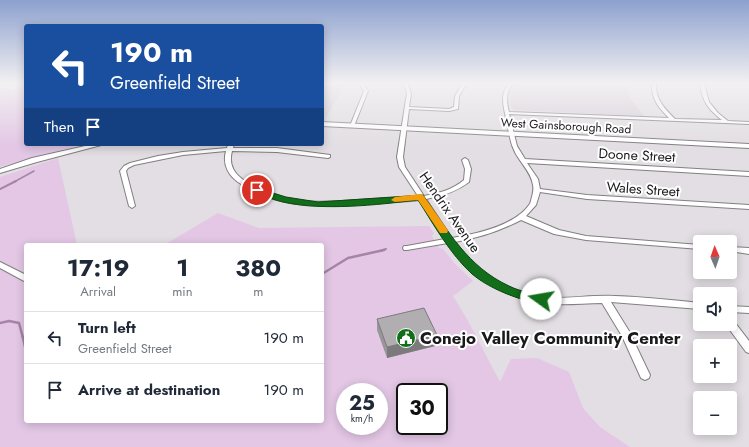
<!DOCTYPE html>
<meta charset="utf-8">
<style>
:root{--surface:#fff;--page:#f6f6f7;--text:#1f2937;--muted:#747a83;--line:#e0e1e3}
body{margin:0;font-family:Jost,sans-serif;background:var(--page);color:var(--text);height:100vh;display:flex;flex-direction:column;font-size:15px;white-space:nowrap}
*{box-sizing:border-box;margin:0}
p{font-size:13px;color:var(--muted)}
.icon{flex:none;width:22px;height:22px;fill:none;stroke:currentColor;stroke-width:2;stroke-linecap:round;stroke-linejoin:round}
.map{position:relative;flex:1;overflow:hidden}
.panel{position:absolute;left:24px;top:243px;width:300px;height:180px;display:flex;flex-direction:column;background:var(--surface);border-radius:4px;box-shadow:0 2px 10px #0003}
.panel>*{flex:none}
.top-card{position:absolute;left:24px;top:24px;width:300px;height:122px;border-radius:4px;box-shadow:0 2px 10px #0003;background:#1a4fa0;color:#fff;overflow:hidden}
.needle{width:26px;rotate:358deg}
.fabs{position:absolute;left:693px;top:235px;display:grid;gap:8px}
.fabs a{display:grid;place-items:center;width:44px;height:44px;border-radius:4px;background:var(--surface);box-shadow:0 2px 10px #0003;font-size:20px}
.speed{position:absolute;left:336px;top:383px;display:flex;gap:8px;font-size:20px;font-weight:700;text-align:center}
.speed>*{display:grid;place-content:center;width:52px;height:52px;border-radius:50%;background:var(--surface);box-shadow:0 2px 10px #0003;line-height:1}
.speed small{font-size:10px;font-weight:400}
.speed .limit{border:2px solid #111;border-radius:6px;background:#fff;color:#111}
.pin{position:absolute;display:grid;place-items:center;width:34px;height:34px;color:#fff;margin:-17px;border:2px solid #fff;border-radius:50%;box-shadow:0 1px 4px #0007}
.me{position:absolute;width:44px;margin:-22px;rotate:283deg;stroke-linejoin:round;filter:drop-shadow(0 0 3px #0008)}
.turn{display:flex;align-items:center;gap:14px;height:84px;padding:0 20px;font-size:18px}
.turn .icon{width:52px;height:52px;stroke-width:2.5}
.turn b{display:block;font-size:28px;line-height:34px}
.then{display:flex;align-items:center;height:38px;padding:0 20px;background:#0003;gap:8px;font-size:15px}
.eta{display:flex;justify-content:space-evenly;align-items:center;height:68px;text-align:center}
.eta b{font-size:24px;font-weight:700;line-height:28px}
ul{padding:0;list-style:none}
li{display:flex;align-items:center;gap:12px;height:52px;padding:0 20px;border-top:1px solid var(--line)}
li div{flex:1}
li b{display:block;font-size:15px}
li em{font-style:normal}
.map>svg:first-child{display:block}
.built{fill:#d7ced8}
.green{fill:#e3c7e5;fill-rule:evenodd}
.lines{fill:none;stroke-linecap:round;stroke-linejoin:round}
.stream-far3{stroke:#a684a8;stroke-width:1.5}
.stream-far2{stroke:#a684a8;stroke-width:2}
.stream-far1{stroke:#a684a8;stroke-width:2.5}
.stream{stroke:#a684a8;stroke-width:3}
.minor-casing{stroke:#827f83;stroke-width:2}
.tertiary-casing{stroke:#827f83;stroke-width:2}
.minor{fill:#fff;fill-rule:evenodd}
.tertiary{fill:#fff;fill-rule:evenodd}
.wall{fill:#989699}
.shaded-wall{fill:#7c7a7d}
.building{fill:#b1aeb2;stroke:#7c7a7d}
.route{fill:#126e1a;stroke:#0c4811}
.slow{fill:#f59e0b}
.labels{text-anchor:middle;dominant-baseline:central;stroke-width:4;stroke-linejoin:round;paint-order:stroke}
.far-street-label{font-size:12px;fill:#1a191b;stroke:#fff}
.street-label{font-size:14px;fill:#1a191b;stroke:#fff}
.near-poi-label{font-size:17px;font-weight:bold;fill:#1a191b;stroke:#fff;text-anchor:start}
</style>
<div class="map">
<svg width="749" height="447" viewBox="0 0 749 447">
<rect width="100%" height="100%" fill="#e2dee3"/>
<g class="built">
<path d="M322 83H333L339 87 341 91 324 121H322Z"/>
<path d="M517 83 629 84 628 92 630 98 644 116 514 110 512 109 510 104V97Z"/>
</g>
<g class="green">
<path d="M26 86V90L21 92 26 93V144H86L36 156 0 167V88L12 90Z"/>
<path d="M58 158 77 245H26V421H322V245H164L218 213 259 228 429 226 434 233 432 236 439 248 443 249 455 264 473 281 453 296 467 319 500 382 511 359 537 358 569 372 583 408 600 427 630 447H0V177ZM345 392H379V426H345ZM405 392H439V426H405Z"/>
</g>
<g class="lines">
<path class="stream-far3" d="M14 182 34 171"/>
<g class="stream-far2">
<path d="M0 189 16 181"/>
<path d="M380 251 386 249"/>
</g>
<g class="stream-far1">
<path d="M322 274 348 258 384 250"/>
<path d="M0 323 9 321 19 323 23 338"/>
</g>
<path class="stream" d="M23 337 26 350"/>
<defs>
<g id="minor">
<path d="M359 83H363L368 91 354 126 352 127 350 126 364 91Z"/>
<path d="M403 83H407L411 93 409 107 449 109 454 107 455 96 463 83H467L459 96 458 109 449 111 409 109 403 157 405 167 424 196C439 193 452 190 464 180L465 169 462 160 465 158 468 160 471 169 469 182C456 192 442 196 426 199L452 238C476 234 514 226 529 205 531 203 531 199 532 197 533 192 534 189 533 185 531 171 519 162 514 150 509 140 509 129 506 118 503 104 500 95 509 83H513C506 93 506 101 509 112L669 118C659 108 651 99 652 83H656C655 99 664 108 675 119L722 120C708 109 702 101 700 83H704L709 102 718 113 728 121 749 122V124L509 114 517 146 525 159 749 172V176L527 163 538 179 540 189 587 195 749 205V209L587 199 540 192 536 205 526 216 559 230 586 236 700 245V249L586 240 554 234 521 220C500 231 478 238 455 242 476 274 516 297 555 298 575 298 595 295 615 296 643 297 672 300 700 303V309L611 302 629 331 650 375 649 378 645 380 641 378 622 336 602 303C586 303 569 305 553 304 511 302 470 278 448 243L407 250H404L403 248 404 246H407L445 239 420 200C404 202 388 202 371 203 326 207 282 211 241 184 229 177 222 165 226 151L183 155 134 165 128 168 126 171 135 206 132 208 129 206 120 171 124 166 130 163 158 156 183 152 227 148 228 144H234L233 148H277L330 155V157L328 158 277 152 232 151C228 166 235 175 248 183 286 208 330 202 372 199 387 198 403 198 418 196L399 167 397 157 407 93Z"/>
<path d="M730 247 749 248V254L730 251Z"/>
<path d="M0 262 26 275V282L0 268Z"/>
<path d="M730 306 749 307V313L730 312Z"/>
<path d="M730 319 733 320 749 341V353L746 352 727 326 726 324H730Z"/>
</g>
<g id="tertiary">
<path d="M322 122 749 144V148L322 126Z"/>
<path d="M94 144H105L37 162 0 173V169L32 158Z"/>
</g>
</defs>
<use href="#minor" class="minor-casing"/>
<use href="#tertiary" class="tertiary-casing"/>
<use href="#minor" class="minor"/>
<use href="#tertiary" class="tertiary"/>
</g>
<path class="wall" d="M377 319 435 346 387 358 377 330Z"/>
<path class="shaded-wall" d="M437 335 435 346 387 358V347Z"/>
<path class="building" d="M424 308 437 335 387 347 377 319Z"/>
<linearGradient id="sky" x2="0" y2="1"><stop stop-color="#8da1ce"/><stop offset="0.57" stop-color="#f2f0f2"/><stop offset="1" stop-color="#f2f0f2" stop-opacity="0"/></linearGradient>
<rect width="749" height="146" fill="url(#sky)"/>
<path class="route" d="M257 188 286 197 318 202 423 195C448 231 468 267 509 286 521 292 533 293 545 296L547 299 545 302C537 305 527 301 518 298 503 293 485 285 472 274 450 254 434 225 418 200 376 205 324 211 283 202 273 200 264 195 254 192L253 190Z"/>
<path class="slow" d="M420 194 423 195 447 229 448 231 447 233H440L418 200 395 202 391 200 395 197Z"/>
<defs>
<symbol id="civic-disc" viewBox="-11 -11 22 22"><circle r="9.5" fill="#126e1a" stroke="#fff"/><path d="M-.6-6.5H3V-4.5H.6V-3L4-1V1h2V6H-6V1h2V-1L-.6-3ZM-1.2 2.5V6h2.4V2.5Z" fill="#fff"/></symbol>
</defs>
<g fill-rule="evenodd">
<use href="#civic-disc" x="395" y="327" width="22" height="22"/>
</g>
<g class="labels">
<g class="far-street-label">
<text transform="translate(566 126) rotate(3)">West Gainsborough Road</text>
</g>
<g class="street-label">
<text transform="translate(637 155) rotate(3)">Doone Street</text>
<text transform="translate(643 189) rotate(4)">Wales Street</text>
<text transform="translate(450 212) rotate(55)">Hendrix Avenue</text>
</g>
<g class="near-poi-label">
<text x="420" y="338">Conejo Valley Community Center</text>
</g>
</g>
</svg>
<div class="fabs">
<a><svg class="needle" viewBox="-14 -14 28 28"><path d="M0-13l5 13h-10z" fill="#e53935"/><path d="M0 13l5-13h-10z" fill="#747a83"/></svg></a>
<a><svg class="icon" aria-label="sound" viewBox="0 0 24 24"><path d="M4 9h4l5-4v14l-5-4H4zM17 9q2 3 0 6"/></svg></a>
<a>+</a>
<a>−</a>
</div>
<div class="speed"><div>25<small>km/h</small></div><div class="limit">30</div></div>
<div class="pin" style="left:257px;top:190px;background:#d93025"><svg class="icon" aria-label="arrive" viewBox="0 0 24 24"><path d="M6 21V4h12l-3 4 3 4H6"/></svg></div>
<svg class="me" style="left:541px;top:299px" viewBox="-20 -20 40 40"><circle r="19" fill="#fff"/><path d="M0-13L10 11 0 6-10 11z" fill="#126e1a"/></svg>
<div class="top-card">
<div class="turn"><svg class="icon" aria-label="left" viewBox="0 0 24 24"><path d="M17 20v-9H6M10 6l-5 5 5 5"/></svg><div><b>190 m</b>Greenfield Street</div></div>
<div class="then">Then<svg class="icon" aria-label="arrive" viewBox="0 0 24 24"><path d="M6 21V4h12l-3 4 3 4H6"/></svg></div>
</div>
<section class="panel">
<div class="eta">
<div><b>17:19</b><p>Arrival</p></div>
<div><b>1</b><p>min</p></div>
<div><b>380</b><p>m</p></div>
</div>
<ul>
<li><svg class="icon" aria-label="left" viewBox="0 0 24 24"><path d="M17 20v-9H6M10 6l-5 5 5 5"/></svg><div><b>Turn left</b><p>Greenfield Street</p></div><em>190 m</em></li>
<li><svg class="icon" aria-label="arrive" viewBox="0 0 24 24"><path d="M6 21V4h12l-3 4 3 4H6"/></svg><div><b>Arrive at destination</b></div><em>190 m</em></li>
</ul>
</section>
</div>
